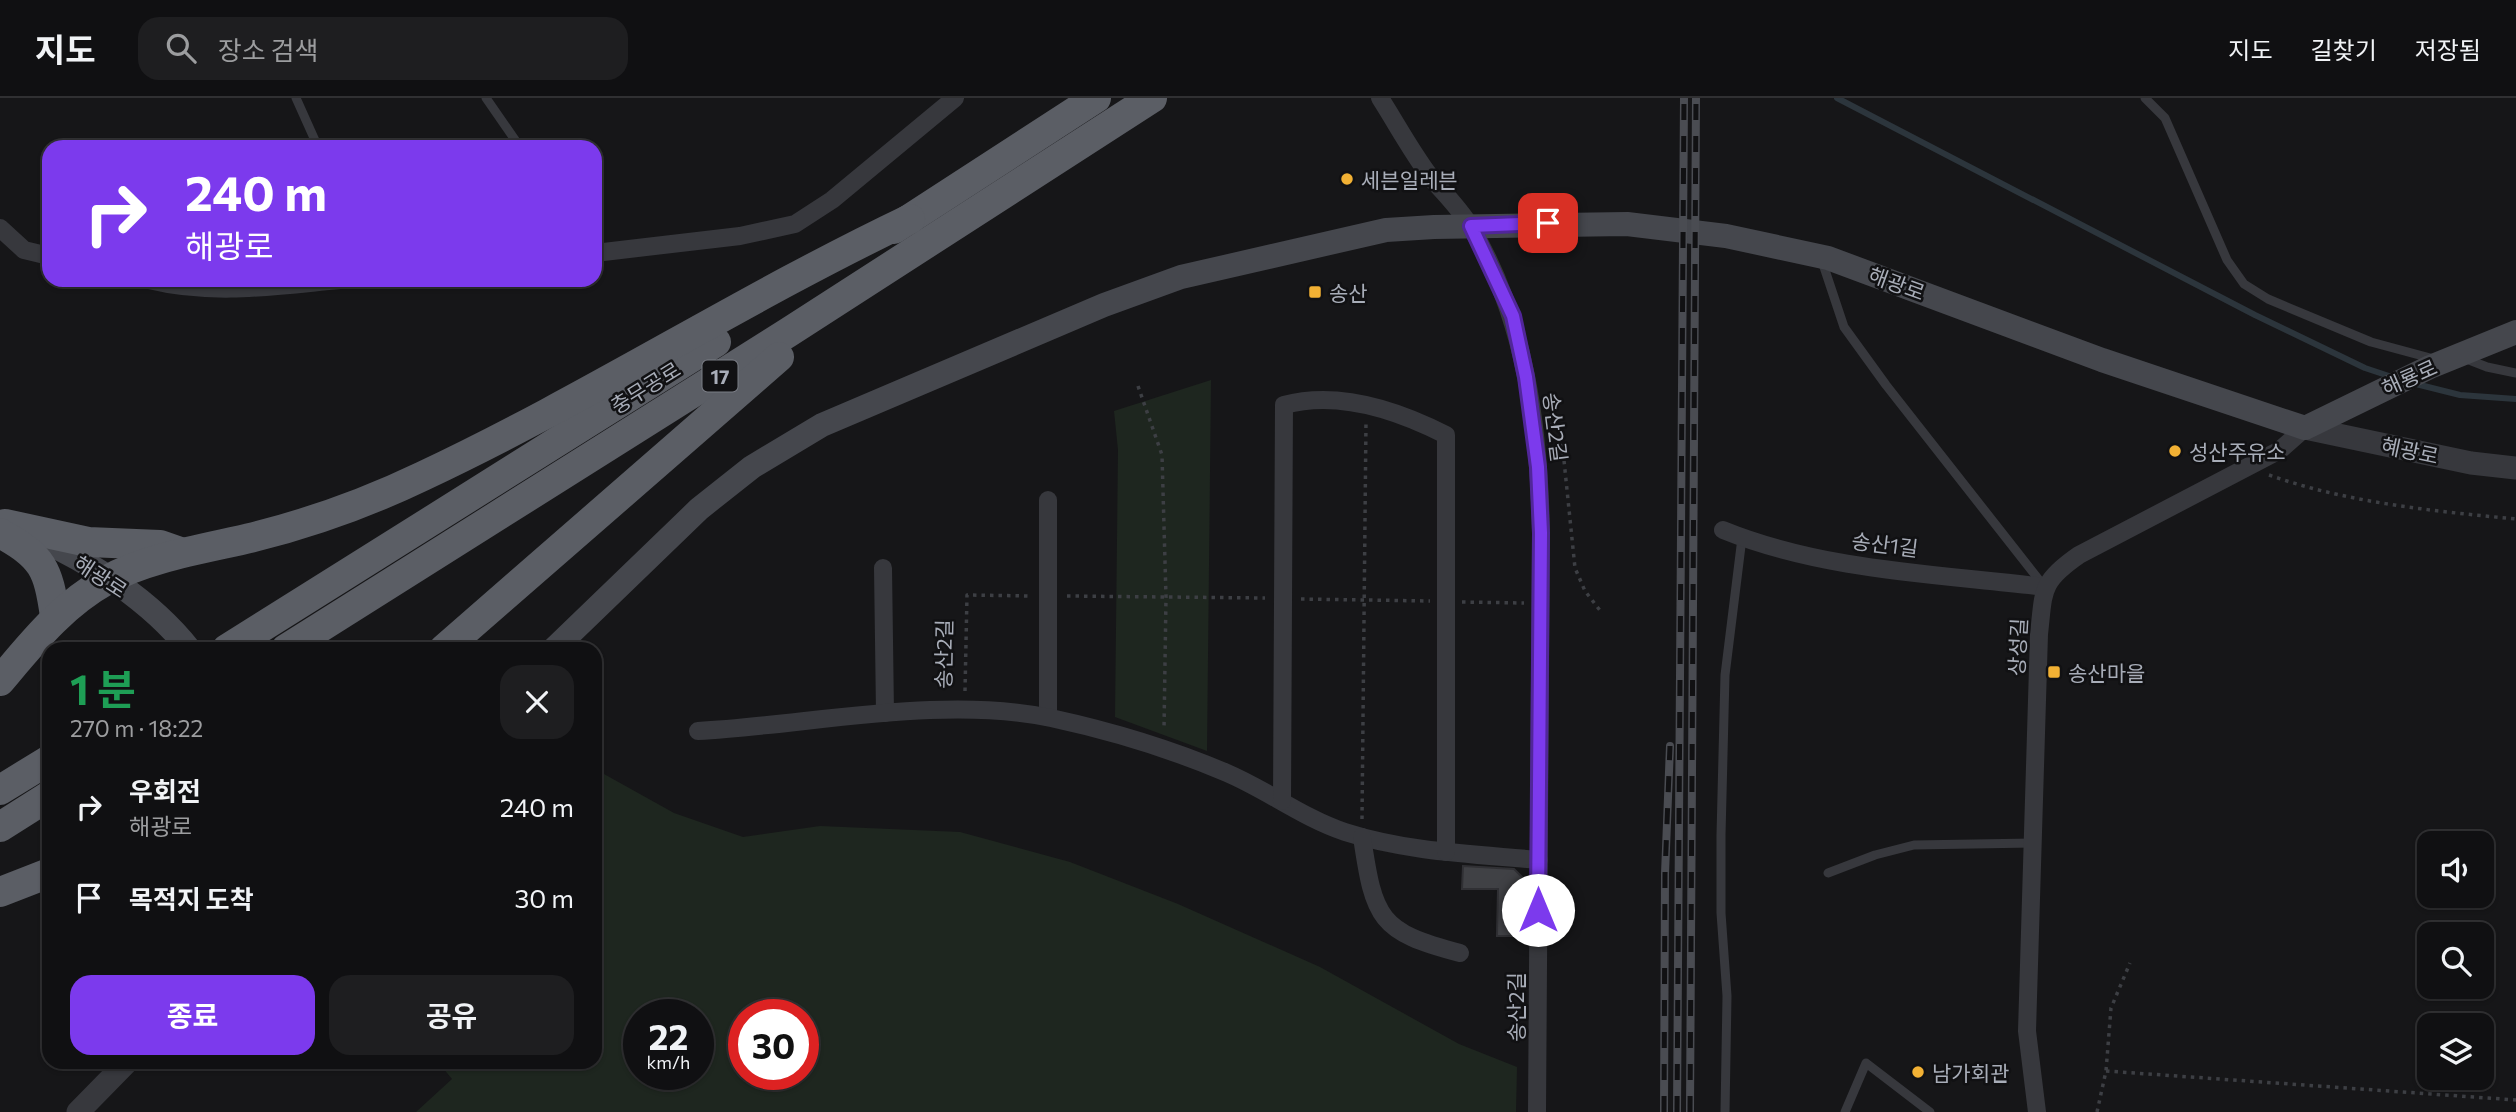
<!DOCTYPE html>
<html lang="ko">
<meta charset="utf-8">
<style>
:root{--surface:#101012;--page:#1e1e20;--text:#f1f3f6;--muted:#9c9d9f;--line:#303032;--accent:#7c3aed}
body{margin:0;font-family:Commissioner,"Noto Sans KR",sans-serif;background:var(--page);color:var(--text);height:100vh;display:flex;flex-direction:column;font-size:26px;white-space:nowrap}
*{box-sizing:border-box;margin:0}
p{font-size:23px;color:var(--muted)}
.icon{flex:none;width:38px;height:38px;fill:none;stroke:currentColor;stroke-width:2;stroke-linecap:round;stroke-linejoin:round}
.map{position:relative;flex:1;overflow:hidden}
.sheet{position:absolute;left:42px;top:544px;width:560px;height:427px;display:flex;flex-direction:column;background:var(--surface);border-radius:21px;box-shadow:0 2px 5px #0004,0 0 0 2px var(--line)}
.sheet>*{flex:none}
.top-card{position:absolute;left:42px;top:42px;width:560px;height:147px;border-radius:21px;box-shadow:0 2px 5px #0004,0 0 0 2px var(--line);background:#7c3aed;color:#fff;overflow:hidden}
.controls{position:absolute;left:2417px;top:733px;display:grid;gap:14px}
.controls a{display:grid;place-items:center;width:77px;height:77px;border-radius:14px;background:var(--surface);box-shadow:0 2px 5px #0004,0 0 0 2px var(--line);font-size:35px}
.speed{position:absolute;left:623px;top:901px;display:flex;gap:14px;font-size:35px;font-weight:700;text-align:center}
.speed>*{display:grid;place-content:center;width:91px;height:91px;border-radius:50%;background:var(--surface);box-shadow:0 2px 5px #0004,0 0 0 2px var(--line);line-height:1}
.speed small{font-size:18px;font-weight:400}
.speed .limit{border:10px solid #d22;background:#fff;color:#111}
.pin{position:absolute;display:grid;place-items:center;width:60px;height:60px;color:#fff;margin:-30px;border-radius:14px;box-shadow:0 4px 10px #0006}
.me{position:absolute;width:77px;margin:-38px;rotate:0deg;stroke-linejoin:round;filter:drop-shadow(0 0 5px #0008)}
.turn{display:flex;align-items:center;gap:24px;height:147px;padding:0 28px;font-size:32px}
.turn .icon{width:91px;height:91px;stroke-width:2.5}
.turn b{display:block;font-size:49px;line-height:60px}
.round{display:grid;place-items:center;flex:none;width:74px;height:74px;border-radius:21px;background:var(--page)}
.overview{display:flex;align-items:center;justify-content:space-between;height:119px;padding:0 28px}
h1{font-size:42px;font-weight:700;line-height:52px;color:#1e9e55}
.action{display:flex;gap:14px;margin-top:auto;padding:14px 28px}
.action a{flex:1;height:80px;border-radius:21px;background:var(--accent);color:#fff;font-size:28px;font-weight:700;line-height:80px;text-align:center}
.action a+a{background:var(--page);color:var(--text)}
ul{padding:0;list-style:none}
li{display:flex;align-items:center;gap:21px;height:91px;padding:0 28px}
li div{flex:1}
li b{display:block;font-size:26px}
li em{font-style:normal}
header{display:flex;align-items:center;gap:42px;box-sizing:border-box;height:98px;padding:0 35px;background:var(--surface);border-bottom:2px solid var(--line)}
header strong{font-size:33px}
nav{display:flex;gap:38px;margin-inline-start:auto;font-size:24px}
.search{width:490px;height:63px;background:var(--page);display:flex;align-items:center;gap:18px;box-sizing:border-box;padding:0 24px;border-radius:21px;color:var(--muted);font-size:26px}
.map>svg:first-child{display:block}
.green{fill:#1e261f;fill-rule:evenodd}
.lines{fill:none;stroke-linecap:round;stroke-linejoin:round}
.stream{stroke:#2c353c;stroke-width:6}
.building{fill:#404145;stroke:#303034;stroke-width:2}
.path{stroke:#3d3f44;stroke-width:3.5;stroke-dasharray:3.5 5;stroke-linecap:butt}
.service{stroke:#37383d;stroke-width:9}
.minor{stroke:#37383d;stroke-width:18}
.tertiary{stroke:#37383d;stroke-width:23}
.secondary{stroke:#45474d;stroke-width:24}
.trunk{stroke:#5b5e65;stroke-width:30}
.rail-casing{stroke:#4a4c52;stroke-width:8}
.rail{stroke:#111113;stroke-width:5;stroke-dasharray:16;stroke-linecap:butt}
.route-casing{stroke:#51269a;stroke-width:18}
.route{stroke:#7c3aed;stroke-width:12}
.poi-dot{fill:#f2b134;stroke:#111113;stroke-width:2.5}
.labels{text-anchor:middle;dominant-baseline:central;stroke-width:5;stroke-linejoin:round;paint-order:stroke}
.shield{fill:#111113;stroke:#7b7e86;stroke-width:2}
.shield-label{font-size:19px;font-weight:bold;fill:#a8adb8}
.poi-label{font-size:21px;fill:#a8adb8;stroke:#111113;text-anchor:start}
.street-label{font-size:21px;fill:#a8adb8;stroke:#111113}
</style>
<header>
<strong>지도</strong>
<div class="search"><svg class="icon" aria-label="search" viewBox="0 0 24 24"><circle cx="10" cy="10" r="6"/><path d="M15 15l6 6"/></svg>장소 검색</div>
<nav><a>지도</a><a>길찾기</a><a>저장됨</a></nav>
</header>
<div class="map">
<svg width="2516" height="1014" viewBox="0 0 2516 1014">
<rect width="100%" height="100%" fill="#161618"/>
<g class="green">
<path d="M1211 282 1207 653 1115 619 1118 352 1114 313Z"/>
<path d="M595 671 674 715 743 739 820 728 960 734 1070 764 1178 806 1320 869 1459 946 1517 969 1516 1014H416L452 981 438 964H595ZM639 917H698V976H639ZM744 917H803V976H744Z"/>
</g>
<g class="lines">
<g class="stream">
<path d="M1837 0 2255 217 2365 270 2392 279"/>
<path d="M2412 285 2460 297 2516 301"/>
</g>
</g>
<path class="building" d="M1463 768 1514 771 1523 780 1522 838H1497L1498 791H1462Z"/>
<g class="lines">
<g class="path">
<path d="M1138 288 1162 357 1166 499 1164 631"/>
<path d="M1551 325 1560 332 1562 343 1575 470 1585 493 1602 515"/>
<path d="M2269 377C2348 405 2433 413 2516 421"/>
<path d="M1067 498 1265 500"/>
<path d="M1301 501 1430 503"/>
<path d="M1462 504 1524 505"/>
<path d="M965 593 967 497 1031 498"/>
<path d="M1362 721 1366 323"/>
<path d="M2106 973 2516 1002"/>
<path d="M2097 1014 2106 973 2111 910 2130 865"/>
</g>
<g class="service">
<path d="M296 0 318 49"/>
<path d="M486 0 520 49"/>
<path d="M2145 0 2165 20 2227 162 2244 186 2268 201 2371 244 2434 261"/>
<path d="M1822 163 1844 229 1886 287 2043 487"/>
<path d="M2464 260 2487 269 2516 275"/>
<path d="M1828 775 1875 757 1914 747 2033 745"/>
<path d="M1725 1014 1727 898 1721 815V737L1725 577 1742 440"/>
<path d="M1845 1014 1866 965 1930 1014"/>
</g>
<g class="minor">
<path d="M1380 0C1396 25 1411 53 1429 77 1443 95 1461 111 1472 131 1526 223 1539 330 1541 435L1537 1014"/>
<path d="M0 130 24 152 49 158"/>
<path d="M595 155 740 138 795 126 832 102 955 0"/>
<path d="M149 182C214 198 275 188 340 182"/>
<path d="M1723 432C1824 473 1938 476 2045 489"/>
<path d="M883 470 885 615"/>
<path d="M1048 619V402"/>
<path d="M698 633C809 627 942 597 1051 620 1111 633 1171 651 1227 675 1267 692 1303 720 1345 734 1407 754 1474 756 1539 762"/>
<path d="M1282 703 1284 307C1339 292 1397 312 1446 337V754"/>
<path d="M1362 739C1374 821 1379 834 1460 855"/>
<path d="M2037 1014 2027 933 2039 536C2044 492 2040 484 2079 457L2280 352 2305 330"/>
</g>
<g class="tertiary">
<path d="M2305 330 2471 365 2516 370"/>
<path d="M78 1014 127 964"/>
</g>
<g class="secondary">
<path d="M35 439C91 464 151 503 189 551"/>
<path d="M554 551 699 411 752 369 822 327 1104 207 1181 179 1386 132 1434 129 1627 126 1726 138 1828 160 2102 262 2305 330 2430 269 2516 234"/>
</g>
<g class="trunk">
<path d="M894 131 1096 0"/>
<path d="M5 426 88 444 160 447 180 454"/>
<path d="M0 435C43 459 48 470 55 518"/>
<path d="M227 551 716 244"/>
<path d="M286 551 789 234 1152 0"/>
<path d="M444 551 779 259"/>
<path d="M0 583C33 544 62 507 107 482 148 459 208 450 254 439 310 425 371 403 423 378 589 300 744 200 910 121"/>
<path d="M0 692 49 662"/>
<path d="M0 729 49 698"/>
<path d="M0 794 49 775"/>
</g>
<defs>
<g id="rail">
<path d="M1664 1014 1665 776 1670 648"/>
<path d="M1677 1014 1684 0"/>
<path d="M1690 1014 1696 0"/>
</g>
</defs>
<use href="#rail" class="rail-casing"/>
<use href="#rail" class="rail"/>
</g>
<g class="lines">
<defs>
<path id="route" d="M1538 812 1541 435 1538 369 1526 279 1513 218 1471 128 1548 125"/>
</defs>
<use href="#route" class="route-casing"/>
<use href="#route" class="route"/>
</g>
<g class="poi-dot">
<circle cx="1347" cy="81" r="7"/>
<rect x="1308" y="187" width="14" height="14" rx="3.5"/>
<circle cx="2175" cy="353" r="7"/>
<rect x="2047" y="567" width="14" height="14" rx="3.5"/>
<circle cx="1918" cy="974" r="7"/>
</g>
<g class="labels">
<rect class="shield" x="702.5" y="262.5" width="35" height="31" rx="5"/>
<g class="shield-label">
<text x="720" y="278">17</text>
</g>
<g class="poi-label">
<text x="1361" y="81">세븐일레븐</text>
<text x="1329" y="194">송산</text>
<text x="2189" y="353">성산주유소</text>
<text x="2068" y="574">송산마을</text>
<text x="1932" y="974">남가회관</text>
</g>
<g class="street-label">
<text transform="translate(1897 185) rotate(20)">해광로</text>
<text transform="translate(2409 279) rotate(-24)">해룡로</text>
<text transform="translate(645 289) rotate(-32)">충무공로</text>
<text transform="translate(1556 329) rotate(83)">송산2길</text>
<text transform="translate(2410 352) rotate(12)">혜광로</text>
<text transform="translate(1885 446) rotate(7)">송산1길</text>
<text transform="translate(101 478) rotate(33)">해광로</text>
<text transform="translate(2017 549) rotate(-87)">상성길</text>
<text transform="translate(943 556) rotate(-89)">송산2길</text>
<text transform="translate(1515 909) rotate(-90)">송산2길</text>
</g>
</g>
</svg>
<div class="controls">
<a><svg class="icon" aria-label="sound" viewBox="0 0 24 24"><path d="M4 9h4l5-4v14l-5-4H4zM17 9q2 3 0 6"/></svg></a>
<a><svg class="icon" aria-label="search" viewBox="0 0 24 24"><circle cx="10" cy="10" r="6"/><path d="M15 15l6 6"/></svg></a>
<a><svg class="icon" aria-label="layers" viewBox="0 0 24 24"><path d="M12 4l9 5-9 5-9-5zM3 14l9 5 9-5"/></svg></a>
</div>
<div class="speed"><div>22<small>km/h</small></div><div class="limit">30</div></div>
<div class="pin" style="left:1548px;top:125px;background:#d93025"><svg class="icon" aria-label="arrive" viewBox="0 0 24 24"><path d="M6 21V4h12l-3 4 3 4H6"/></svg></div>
<svg class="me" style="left:1538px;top:812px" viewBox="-20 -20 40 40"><circle r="19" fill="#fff"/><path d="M0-13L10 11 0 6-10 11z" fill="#7c3aed"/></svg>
<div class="top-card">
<div class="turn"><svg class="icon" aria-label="right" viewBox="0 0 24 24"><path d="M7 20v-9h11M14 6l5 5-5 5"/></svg><div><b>240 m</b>해광로</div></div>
</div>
<section class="sheet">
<div class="overview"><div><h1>1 분</h1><p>270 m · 18:22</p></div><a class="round"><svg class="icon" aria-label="close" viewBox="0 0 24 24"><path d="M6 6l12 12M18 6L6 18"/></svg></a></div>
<ul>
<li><svg class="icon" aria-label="right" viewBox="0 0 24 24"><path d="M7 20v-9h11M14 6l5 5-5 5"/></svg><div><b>우회전</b><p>해광로</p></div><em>240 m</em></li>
<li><svg class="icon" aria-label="arrive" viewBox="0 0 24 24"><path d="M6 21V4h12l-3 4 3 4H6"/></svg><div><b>목적지 도착</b></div><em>30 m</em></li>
</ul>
<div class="action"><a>종료</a><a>공유</a></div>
</section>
</div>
